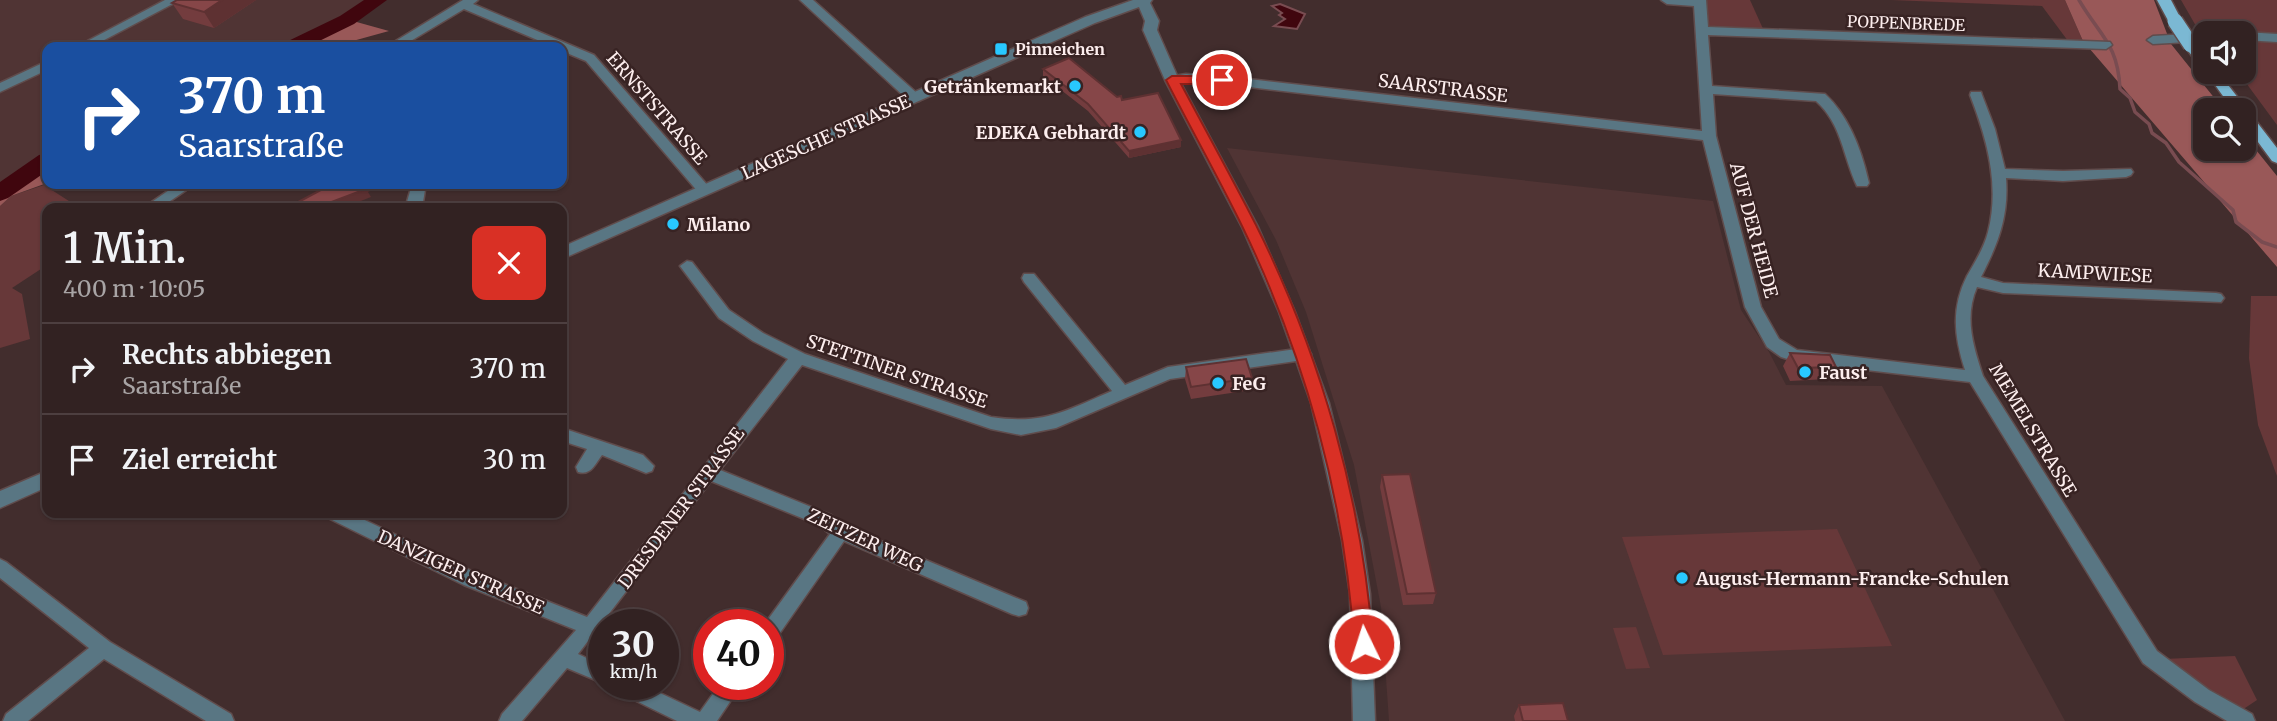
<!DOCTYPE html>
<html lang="de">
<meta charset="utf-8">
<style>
:root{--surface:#322222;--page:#3d2f2f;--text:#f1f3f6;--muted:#a8a4a5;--line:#4d3f40}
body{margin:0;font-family:Merriweather,serif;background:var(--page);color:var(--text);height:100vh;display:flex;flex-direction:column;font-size:26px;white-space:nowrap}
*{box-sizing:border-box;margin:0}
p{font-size:23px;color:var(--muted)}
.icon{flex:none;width:38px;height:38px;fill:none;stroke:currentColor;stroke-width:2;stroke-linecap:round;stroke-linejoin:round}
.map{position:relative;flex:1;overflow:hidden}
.side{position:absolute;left:42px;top:203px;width:525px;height:315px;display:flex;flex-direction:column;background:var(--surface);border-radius:14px;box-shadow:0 2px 5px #0004,0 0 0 2px var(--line)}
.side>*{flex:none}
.banner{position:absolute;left:42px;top:42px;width:525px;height:147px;border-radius:14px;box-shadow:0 2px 5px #0004,0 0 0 2px var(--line);background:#1a4fa0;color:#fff;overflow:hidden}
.fabs{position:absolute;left:2193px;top:21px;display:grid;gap:14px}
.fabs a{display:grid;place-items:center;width:63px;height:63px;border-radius:14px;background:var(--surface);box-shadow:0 2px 5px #0004,0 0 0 2px var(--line);font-size:35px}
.speed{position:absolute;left:588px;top:609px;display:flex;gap:14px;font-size:35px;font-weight:700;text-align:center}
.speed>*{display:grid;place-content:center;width:91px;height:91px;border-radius:50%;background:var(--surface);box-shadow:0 2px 5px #0004,0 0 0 2px var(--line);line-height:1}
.speed small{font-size:18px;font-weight:400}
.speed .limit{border:10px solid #d22;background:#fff;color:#111}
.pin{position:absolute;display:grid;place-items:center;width:60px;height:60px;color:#fff;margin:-30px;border:4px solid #fff;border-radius:50%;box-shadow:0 2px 7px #0007}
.me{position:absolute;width:77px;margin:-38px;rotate:356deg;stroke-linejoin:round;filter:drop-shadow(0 0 5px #0008)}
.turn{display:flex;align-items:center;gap:24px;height:147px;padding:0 21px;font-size:32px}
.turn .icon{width:91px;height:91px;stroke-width:2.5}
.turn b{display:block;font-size:49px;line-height:60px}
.round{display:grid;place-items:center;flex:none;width:74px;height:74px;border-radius:14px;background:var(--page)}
.headline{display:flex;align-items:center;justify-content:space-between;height:119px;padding:0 21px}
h1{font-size:42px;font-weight:600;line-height:52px}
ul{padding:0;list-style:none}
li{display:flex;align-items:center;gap:21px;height:91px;padding:0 21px;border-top:2px solid var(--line)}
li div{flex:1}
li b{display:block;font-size:26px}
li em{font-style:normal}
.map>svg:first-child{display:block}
.built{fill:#503434}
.green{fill:#673839}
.forest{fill:#995858}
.water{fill:#40060e;stroke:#794c51;stroke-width:2}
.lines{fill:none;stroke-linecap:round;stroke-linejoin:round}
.stream{stroke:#794c51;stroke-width:3.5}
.river{fill:#40060e;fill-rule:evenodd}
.minor-casing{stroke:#604c4c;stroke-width:3}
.tertiary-casing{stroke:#604c4c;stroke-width:3}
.primary-casing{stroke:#604c4c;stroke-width:3}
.minor{fill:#597683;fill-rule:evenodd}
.tertiary{fill:#597683;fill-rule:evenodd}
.primary{fill:#7bb8d3;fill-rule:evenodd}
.primary-bridge-casing{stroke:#604c4c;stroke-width:18;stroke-linecap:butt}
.primary-bridge{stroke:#7bb8d3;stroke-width:15}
.wall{fill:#733c3e}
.shaded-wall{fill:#5e3132}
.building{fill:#864648;stroke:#5e3132;stroke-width:2}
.route{fill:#d93025;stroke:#8d1f18;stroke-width:2}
.poi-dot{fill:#28c8ff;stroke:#382323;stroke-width:2.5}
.labels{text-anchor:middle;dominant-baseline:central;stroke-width:5;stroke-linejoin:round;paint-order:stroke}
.far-street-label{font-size:16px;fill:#fdeeee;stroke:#382323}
.far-poi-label{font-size:16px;font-weight:bold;fill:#fdeeee;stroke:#382323;text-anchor:start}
.poi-label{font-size:18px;font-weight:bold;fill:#fdeeee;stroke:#382323;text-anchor:start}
.street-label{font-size:18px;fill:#fdeeee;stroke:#382323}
</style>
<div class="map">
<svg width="2277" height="721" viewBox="0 0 2277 721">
<rect width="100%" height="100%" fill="#422d2d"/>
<g class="built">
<path d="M0 0H368L322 31 282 47H47V154L18 171 0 186Z"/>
<path d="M1227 148 1713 201 1741 310 1769 352 1786 385 1882 386 2065 721H1389L1381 607 1354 465 1306 312 1276 240Z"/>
</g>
<g class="green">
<path d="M1705 0H1750L1764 31 1709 27Z"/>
<path d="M1891 0H2065L2083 41H2068L2042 6Z"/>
<path d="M2181 0H2277V38L2244 36V33H2200Z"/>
<path d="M2244 40 2277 41V125L2238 72H2244Z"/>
<path d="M44 185 72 203 67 208H47V265L12 288 22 294 30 339 0 348V206L11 196Z"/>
<path d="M2251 296H2277V476L2258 425 2249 358Z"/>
<path d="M1837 529 1892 646 1663 655 1622 537Z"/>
<path d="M1636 627 1650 668 1626 669 1613 628Z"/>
<path d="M2235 656 2257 700 2242 710 2218 701 2163 659Z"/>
</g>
<g class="forest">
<path d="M2065 0H2154L2171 44 2224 110H2205V149H2244V135L2277 176V267L2083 41Z"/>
<path d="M353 21 389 31 331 47H299Z"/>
<path d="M47 165V183L11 196 0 206V198Z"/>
</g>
<path class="water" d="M1280 4 1305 14 1297 29 1274 26 1285 19 1279 15 1282 13 1272 6Z"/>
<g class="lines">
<path class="stream" d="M2079 0C2100 36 2118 44 2120 89L2130 98 2135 112 2149 124 2152 133 2166 143 2179 162 2233 210 2236 222 2262 242 2277 247"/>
<g class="river">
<path d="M364 0H387L354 24 307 47H281L284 43 340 16Z"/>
<path d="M47 153V171L8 198 0 201V182L39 155Z"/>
</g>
<defs>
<g id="minor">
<path d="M165 0H180L91 47H76Z"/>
<path d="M463 0H478L473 4 594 55 709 187 711 190 709 193H699L586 61 562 51V47H554L464 9 404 45 400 46 394 42Z"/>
<path d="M800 0H813L919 95V101H909Z"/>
<path d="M1661 0H1706L1708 27 2110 42 2112 45 2106 49 1708 35 1712 86 1825 94C1849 116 1862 151 1869 183L1867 186H1857C1843 157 1842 124 1816 101L1713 94 1716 136 1761 307 1779 339 1797 350 1965 370C1954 336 1951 308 1967 276 1975 262 1984 248 1988 232 2000 185 1987 139 1970 95L1971 92H1981L1982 95 1995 129 2005 169 2063 171 2131 169 2133 172 2131 175 2126 177 2063 181 2006 178C2009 216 1998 244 1981 277L2003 283 2216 293 2221 294 2224 298 2221 302 2003 293 1977 287C1964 317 1973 346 1983 376L2157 651 2209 690 2252 714 2255 721H2227L2195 702 2143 663 1970 382 1797 362 1781 357 1767 347 1745 307 1703 140 1249 87 1186 82 1172 84 1166 80 1168 77 1186 74 1249 79 1702 131 1694 6 1667 4Z"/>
<path d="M2244 32 2277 34V42L2244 40V33H2240Z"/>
<path d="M2205 33V41L2153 44 2147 40 2153 36Z"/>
<path d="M47 61V70L0 92V83Z"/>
<path d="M178 184H195L160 208H143Z"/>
<path d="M412 184H426L422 208H408L407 202Z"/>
<path d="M687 261 692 262 729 310 763 333 805 354 991 417C1044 425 1065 411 1112 391L1024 282 1022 278 1024 274H1034L1125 385 1168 367 1303 348 1311 354 1303 360 1170 379 1056 428 1021 435 991 429 802 365 720 470 831 515 847 527 1026 602 1028 608 1026 614 1019 616 1012 614 844 541 775 640 768 642V625H764L830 534 819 525 711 481 578 654 604 666 605 684 567 668 522 721H499L502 714 576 630 464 585 328 518 325 513H350L476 573 587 617 788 359 753 341 719 318 680 266Z"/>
<path d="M562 428 643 455 654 466 652 471 646 473 602 455C595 464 591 476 578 472L576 467 587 449 562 441Z"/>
<path d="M0 559 6 562 110 642 231 714 234 721H206L104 659 28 721H3L6 714 89 648 0 578Z"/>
<path d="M611 684H641L700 712 720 684H742L717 721H677L614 690Z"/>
</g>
<g id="tertiary">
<path d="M1133 0H1152L1150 3 1159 21 1157 30 1179 80 1258 227 1295 312 1329 403 1362 540 1370 594 1375 721H1353L1350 594 1342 540 1311 403 1279 312 1242 227 1165 80 1143 30 1145 21 1139 7 1095 23 562 259V247L1085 17Z"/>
<path d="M47 471V487L0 508V491Z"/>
</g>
<g id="primary">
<path d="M2157 0H2171L2182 21 2180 24H2170Z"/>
<path d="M2191 41C2204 44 2205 57 2205 68L2200 67 2184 45Z"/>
<path d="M2205 71 2218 72 2277 148V163L2272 161 2244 123V110H2233Z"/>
</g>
</defs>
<use href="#minor" class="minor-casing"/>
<use href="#tertiary" class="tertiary-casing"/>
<use href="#primary" class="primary-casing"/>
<use href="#minor" class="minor"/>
<use href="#tertiary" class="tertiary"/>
<use href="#primary" class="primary"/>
<defs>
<path id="primary-bridge" d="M2175 21 2191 45"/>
</defs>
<use href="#primary-bridge" class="primary-bridge-casing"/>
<use href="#primary-bridge" class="primary-bridge"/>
</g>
<g class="wall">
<path d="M177 0H256L214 28 183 19 172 3Z"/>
<path d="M1043 69 1117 97 1181 140V147L1129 158 1088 111 1043 76Z"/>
<path d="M1790 353 1836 367 1828 379 1790 381 1783 366Z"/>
<path d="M1186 367 1252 378 1251 390 1191 399 1185 379Z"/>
<path d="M1382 475 1436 593 1433 604 1403 605 1380 487Z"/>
<path d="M1519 705 1568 721H1515L1514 716Z"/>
</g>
<g class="shaded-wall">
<path d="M222 0H256L214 28 204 12Z"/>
<path d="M1181 140V147L1129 158V151Z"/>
<path d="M363 184H381L382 185 368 192 371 197 343 208H321Z"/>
</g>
<g class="building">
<path d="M177 0H222L204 12 172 3Z"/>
<path d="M1069 58 1117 97 1121 96 1122 100 1158 93 1181 140 1129 151 1088 104 1043 69Z"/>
<path d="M332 184H363H361L366 189 329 203 321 208H287Z"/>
<path d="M1790 353 1830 355 1836 367 1798 368Z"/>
<path d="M1246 359 1252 378 1191 387 1186 367Z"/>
<path d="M1410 474 1436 593 1407 594 1382 475Z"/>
<path d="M1563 703 1568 721H1523L1519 705Z"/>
</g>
<path class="route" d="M1172 76H1222L1228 80 1222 84H1181C1206 131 1232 178 1256 225 1321 355 1362 500 1373 644L1371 650 1364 653 1357 650 1354 644C1345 500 1305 356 1242 226 1218 177 1191 129 1166 80Z"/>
<g class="poi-dot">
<rect x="994" y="42" width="14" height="14" rx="3.5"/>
<circle cx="1075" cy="86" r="7"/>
<circle cx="1140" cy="132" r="7"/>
<circle cx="673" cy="224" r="7"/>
<circle cx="1805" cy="372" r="7"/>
<circle cx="1218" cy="383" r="7"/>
<circle cx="1682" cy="578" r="7"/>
</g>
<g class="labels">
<g class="far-street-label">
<text transform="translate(1906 23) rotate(2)">POPPENBREDE</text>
</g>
<g class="far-poi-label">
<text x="1015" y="49">Pinneichen</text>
</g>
<g class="poi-label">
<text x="1061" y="86" text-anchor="end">Getränkemarkt</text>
<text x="1126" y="132" text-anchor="end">EDEKA Gebhardt</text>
<text x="687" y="224">Milano</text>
<text x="1819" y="372">Faust</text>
<text x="1232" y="383">FeG</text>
<text x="1696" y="578">August-Hermann-Francke-Schulen</text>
</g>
<g class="street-label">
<text transform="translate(1443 88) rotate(7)">SAARSTRASSE</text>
<text transform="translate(657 108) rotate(49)">ERNSTSTRASSE</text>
<text transform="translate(826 137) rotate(-24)">LAGESCHE STRASSE</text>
<text transform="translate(1754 230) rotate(75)">AUF DER HEIDE</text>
<text transform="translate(2095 273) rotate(3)">KAMPWIESE</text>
<text transform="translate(897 371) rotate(19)">STETTINER STRASSE</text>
<text transform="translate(2033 430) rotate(59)">MEMELSTRASSE</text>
<text transform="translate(681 508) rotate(-53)">DRESDENER STRASSE</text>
<text transform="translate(865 540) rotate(25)">ZEITZER WEG</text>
<text transform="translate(461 572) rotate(24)">DANZIGER STRASSE</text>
</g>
</g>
</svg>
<div class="fabs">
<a><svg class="icon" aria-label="sound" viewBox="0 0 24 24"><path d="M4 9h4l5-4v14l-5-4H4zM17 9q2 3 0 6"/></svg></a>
<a><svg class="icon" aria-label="search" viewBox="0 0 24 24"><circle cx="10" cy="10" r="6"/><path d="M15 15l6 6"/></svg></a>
</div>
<div class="speed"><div>30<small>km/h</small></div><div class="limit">40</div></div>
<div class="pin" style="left:1222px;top:80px;background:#d93025"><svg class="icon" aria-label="arrive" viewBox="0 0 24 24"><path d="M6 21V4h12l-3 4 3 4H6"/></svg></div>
<svg class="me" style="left:1364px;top:644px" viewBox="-20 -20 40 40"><circle r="17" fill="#d93025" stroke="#fff" stroke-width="3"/><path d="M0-11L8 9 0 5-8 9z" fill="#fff"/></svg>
<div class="banner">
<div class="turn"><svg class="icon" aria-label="right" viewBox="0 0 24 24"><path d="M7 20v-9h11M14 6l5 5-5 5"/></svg><div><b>370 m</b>Saarstraße</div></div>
</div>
<section class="side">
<div class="headline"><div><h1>1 Min.</h1><p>400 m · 10:05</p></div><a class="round" style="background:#d93025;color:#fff"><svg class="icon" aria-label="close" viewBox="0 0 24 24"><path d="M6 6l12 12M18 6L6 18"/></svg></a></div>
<ul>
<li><svg class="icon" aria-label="right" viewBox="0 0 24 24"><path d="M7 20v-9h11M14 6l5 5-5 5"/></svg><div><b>Rechts abbiegen</b><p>Saarstraße</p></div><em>370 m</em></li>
<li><svg class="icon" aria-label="arrive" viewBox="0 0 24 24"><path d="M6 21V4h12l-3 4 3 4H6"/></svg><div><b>Ziel erreicht</b></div><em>30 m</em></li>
</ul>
</section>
</div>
